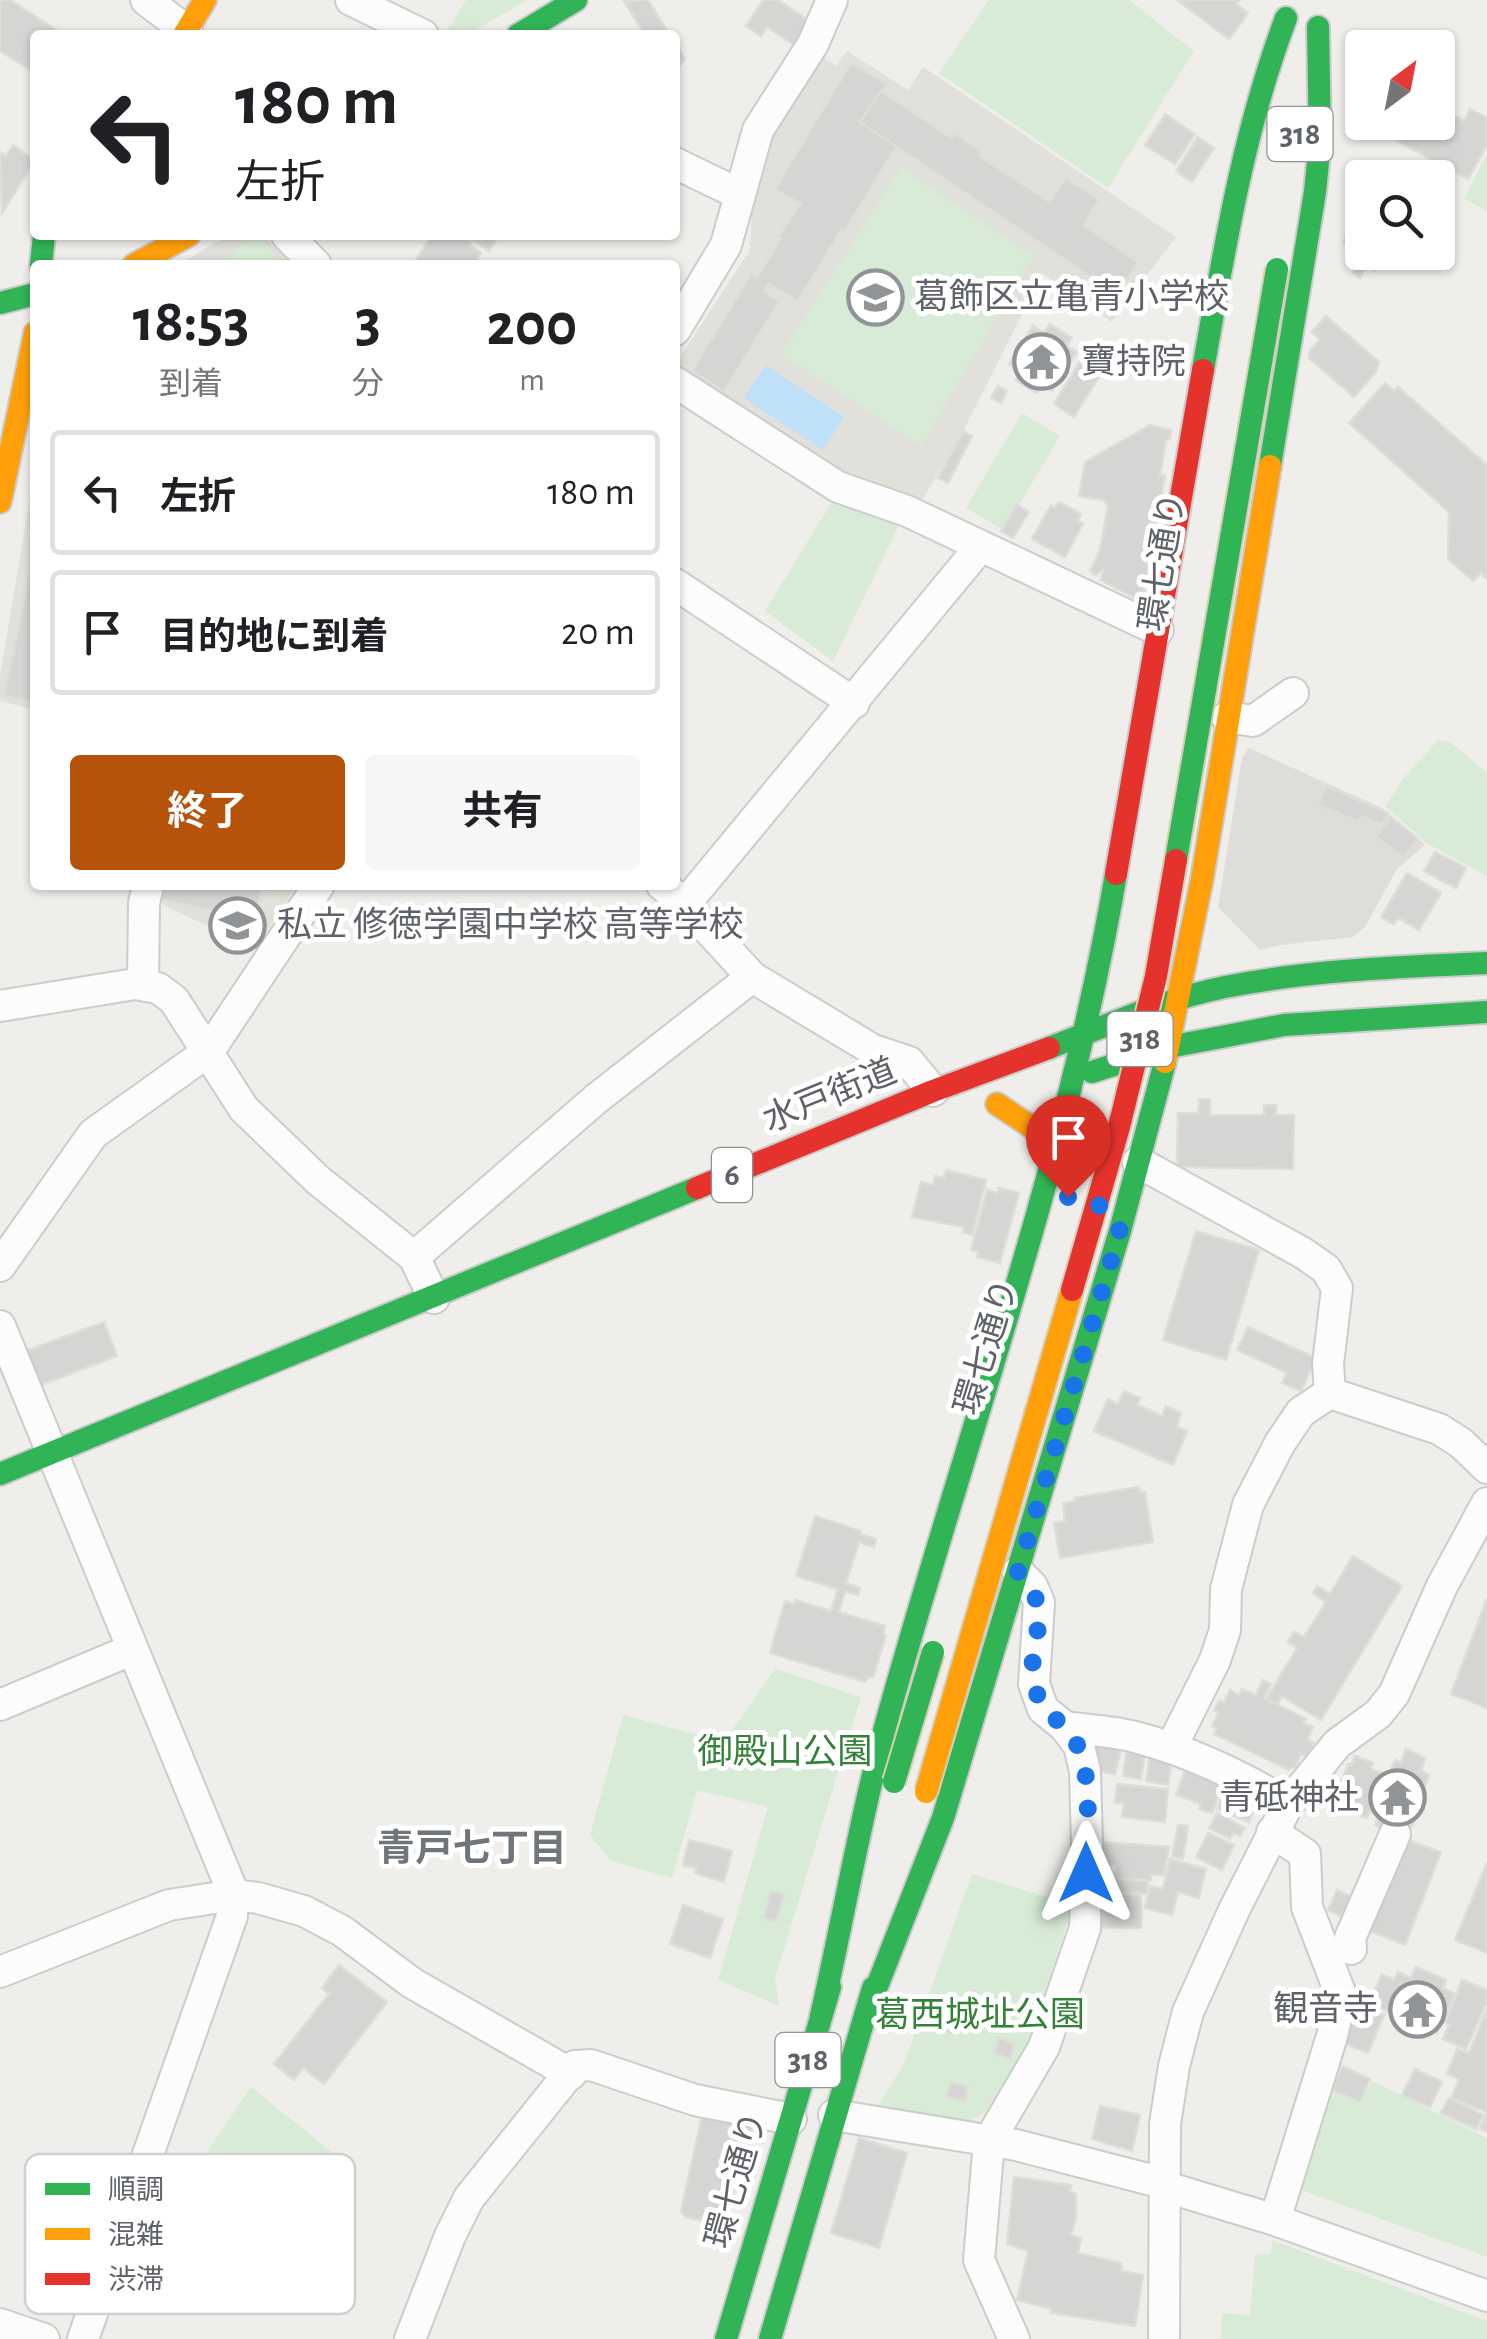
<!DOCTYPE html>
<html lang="ja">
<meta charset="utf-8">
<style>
:root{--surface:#fff;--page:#f6f6f6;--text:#202124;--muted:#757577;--line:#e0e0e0;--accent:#b45309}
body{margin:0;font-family:"Alegreya Sans","Noto Sans JP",sans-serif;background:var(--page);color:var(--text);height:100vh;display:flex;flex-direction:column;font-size:38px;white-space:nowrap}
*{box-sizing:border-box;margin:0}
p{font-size:32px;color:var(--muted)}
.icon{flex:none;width:55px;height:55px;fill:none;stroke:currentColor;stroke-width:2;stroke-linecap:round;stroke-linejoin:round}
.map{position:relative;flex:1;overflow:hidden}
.drawer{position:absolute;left:30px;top:260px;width:650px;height:630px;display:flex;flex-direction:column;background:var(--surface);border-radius:10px;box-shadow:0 2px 8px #0004}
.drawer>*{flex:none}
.top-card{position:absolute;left:30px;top:30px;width:650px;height:210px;border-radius:10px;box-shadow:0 2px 8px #0004;background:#fff;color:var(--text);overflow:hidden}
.needle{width:65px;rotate:32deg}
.tools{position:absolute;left:1345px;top:30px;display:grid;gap:20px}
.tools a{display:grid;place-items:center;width:110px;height:110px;border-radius:10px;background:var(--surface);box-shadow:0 2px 8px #0004;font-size:50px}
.pin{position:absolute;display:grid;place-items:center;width:85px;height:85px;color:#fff;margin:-102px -42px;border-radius:50% 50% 50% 0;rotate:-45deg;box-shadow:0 0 10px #0007}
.pin .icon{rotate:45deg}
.me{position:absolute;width:110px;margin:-55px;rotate:0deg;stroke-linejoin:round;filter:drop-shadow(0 0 8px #0008)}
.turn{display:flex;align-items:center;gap:35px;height:210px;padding:0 40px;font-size:45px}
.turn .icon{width:130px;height:130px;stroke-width:2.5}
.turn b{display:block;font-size:70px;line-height:85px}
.eta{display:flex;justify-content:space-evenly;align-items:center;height:170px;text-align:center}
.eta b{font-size:60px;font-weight:700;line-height:70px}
.button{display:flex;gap:20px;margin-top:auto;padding:20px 40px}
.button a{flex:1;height:115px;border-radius:10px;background:var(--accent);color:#fff;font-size:40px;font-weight:700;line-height:115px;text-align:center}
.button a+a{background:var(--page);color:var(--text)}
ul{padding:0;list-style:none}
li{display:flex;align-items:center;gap:30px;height:125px;margin:0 20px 15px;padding:0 20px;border:5px solid var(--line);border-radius:10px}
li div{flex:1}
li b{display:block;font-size:38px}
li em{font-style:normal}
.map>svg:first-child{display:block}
.industrial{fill:#dfddda}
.education{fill:#e2e0da}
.green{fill:#d8ebd6}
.water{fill:#bfe0f9}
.building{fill:#d6d5d3;stroke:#deddd9;stroke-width:2.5}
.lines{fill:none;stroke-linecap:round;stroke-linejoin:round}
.street-casing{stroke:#cbcccc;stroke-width:34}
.fast-casing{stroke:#cacacb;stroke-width:26}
.slow-casing{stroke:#cacacb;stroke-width:26}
.jam-casing{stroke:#cacacb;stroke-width:26}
.street{stroke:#fdfcfc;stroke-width:30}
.fast{stroke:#30b455;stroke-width:22}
.slow{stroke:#ff9f0a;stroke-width:22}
.jam{stroke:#e5322d;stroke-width:22}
.fast-bridge-casing{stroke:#d7ceb8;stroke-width:26;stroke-linecap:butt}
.slow-bridge-casing{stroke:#d7ceb8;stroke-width:26;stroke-linecap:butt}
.jam-bridge-casing{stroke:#d7ceb8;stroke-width:26;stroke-linecap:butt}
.fast-bridge{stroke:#30b455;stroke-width:22}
.slow-bridge{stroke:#ff9f0a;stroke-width:22}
.jam-bridge{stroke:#e5322d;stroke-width:22}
.route{stroke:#1a73e8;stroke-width:18;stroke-dasharray:0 32.4}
.labels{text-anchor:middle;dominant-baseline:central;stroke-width:10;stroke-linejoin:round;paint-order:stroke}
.shield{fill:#fff;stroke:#8f9295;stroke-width:2.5}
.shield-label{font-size:32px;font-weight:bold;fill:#5f6368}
.poi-label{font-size:35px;fill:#5f6368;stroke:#fff;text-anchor:start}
.street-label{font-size:35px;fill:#5f6368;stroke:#fff}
.park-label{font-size:35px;fill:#348238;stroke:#fff}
.neighbourhood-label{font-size:38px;font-weight:bold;fill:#70757a;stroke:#fff}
.key{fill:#fff;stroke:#cfd0d2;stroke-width:2.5}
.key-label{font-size:28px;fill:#5f6368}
</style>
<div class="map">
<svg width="1487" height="2339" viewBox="0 0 1487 2339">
<rect width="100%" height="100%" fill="#efeeea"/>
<path class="industrial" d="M1249 748 1382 808 1425 845 1397 869 1365 927 1353 937 1280 945 1260 950 1218 907 1242 758Z"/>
<g class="education">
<path d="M847 51 908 90 923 67 1176 237 1112 322 1043 273 958 441 919 505 832 476 685 381 675 365 750 250 753 181 769 136 820 55 836 66Z"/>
<path d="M228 235H263L293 265H178Z"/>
<path d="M35 468V710L0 701V677Z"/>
<path d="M157 885H297L255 949 155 901Z"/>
</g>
<g class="green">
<path d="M466 0H527L469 34 459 35 448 29Z"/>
<path d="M989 0H1129L1194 51 1108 188 939 73Z"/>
<path d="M1487 154V211L1464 199Z"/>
<path d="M901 168 1033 256 921 446 781 354Z"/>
<path d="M251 235H255L286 265H221Z"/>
<path d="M1022 413 1060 436 1004 530 966 508Z"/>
<path d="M835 497 900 523 833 661 765 611Z"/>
<path d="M1438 740 1449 741 1487 773V876L1428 844 1385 806 1403 779Z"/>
<path d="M775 1669 861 1697 775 1978 779 2006 718 1980 768 1807 697 1790 672 1878 611 1861 590 1835 623 1715 724 1742Z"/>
<path d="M972 1874 1073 1905 1029 2043 985 2113 970 2120 878 2106 904 2064Z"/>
<path d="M1372 2081 1487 2138V2257L1301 2190 1329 2091 1361 2104Z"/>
<path d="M251 2087 337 2156 284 2227 235 2210 190 2177Z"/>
<path d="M1272 2240 1487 2321V2339H1221L1222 2313 1250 2315 1255 2254H1271Z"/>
</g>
<path class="water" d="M765 365 844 417 823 450 744 398Z"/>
<g class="building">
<path d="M0 0H10L64 35H35V73L0 51Z"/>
<path d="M648 0 670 35H645L624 1Z"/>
<path d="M763 0H778L813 23 797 47 767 27 761 36 746 26Z"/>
<path d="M1177 0H1239L1236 4 1248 13 1229 39Z"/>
<path d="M675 42 685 59 675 71Z"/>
<path d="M851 63 887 84 876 101 911 122 844 232 841 230 798 301 769 284 764 292 779 301 724 391 692 371 751 274 757 278 781 239 778 237 801 204 775 189Z"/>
<path d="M881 91 951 138 954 133 982 152 979 156 1050 202 1066 178 1099 200 1083 225 1138 262 1117 294 860 122Z"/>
<path d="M1438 107 1464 121 1470 109 1487 118V145L1468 179 1375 129 1378 122H1438Z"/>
<path d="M1165 114 1195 134 1175 164 1145 145Z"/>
<path d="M1198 137 1214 148 1192 182 1176 171Z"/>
<path d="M13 145 35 161 2 213 0 152 6 156Z"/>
<path d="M1362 211V252H1386L1375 271 1367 266 1360 278 1353 273 1363 255 1343 242Z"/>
<path d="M432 235H499L489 251 473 240 470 246 481 253 474 265H413Z"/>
<path d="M1326 316 1379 362 1376 372 1354 397 1309 358 1310 350 1320 339 1312 332Z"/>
<path d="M1050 324 1072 338 1067 346 1077 352 1052 391 1043 385 1037 393 1016 380 1021 371 1009 364 1033 326 1044 333Z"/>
<path d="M1082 358 1103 370 1074 417 1054 404Z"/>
<path d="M1385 383 1394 391 1398 387 1487 465V579L1481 573 1473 581 1448 559 1449 512 1349 423Z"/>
<path d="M998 386 1007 391 1001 403 991 398Z"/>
<path d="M1150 425 1171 430 1170 439 1166 441 1160 475 1165 476 1143 598 1140 601 1101 580 1103 569 1096 575 1090 571 1100 550 1108 506 1103 500 1079 496 1085 462Z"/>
<path d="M963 431 972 436 948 483 938 478Z"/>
<path d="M1059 502 1081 514 1078 521 1083 524 1065 557 1032 539 1051 505 1055 508Z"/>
<path d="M1017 505 1029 512 1013 538 1001 531Z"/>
<path d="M35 549V702L4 696Z"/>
<path d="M1326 786 1388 813 1382 825 1361 816 1359 822 1318 805Z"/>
<path d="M1391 817 1418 839 1403 858 1376 836Z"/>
<path d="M1435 852 1466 868 1456 888 1424 871Z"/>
<path d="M1407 873 1441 893 1419 930 1398 918 1394 924 1381 917Z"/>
<path d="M163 885H262L256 918 160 900Z"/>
<path d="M1199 1099H1210V1115H1264V1105H1276V1115H1294L1293 1169 1177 1167 1178 1113H1198Z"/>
<path d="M946 1170 986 1180 972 1235 963 1232 964 1227 912 1217 921 1182 933 1185 935 1176 944 1178Z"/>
<path d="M999 1188 1019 1193 1000 1263 977 1257 978 1252 971 1250 987 1190 997 1193Z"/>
<path d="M1196 1231 1259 1250 1226 1360 1163 1340Z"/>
<path d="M104 1322 117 1356 36 1387 23 1352Z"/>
<path d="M1248 1327 1316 1358 1301 1391 1282 1383 1287 1373 1237 1350Z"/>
<path d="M1124 1391 1140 1398 1137 1405 1162 1416 1166 1406 1181 1413 1177 1427 1187 1431 1173 1465 1094 1431 1108 1399 1118 1404Z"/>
<path d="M1139 1487 1140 1493 1145 1492 1153 1542 1060 1558 1054 1523 1065 1521 1063 1503 1076 1501 1075 1498Z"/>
<path d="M815 1516 861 1531 860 1534 876 1539 874 1547 859 1542 846 1583 860 1588 858 1595 845 1591 839 1612 885 1626 883 1634 886 1636 873 1677 867 1678 865 1682 770 1653 785 1601 794 1604 795 1600 831 1611 838 1589 796 1576Z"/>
<path d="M1353 1556 1402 1586 1321 1720 1282 1696 1274 1709 1264 1703 1297 1648 1288 1642 1294 1632 1304 1637 1326 1602 1313 1593 1317 1586 1330 1594Z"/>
<path d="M1487 1599V1708L1451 1694Z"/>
<path d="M1263 1680 1271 1684 1264 1698 1306 1719 1303 1723 1313 1727 1307 1740 1314 1743 1307 1757 1301 1754 1295 1768 1291 1767 1289 1770 1214 1734 1217 1728 1212 1726 1219 1712 1214 1710 1219 1701 1224 1703 1230 1690 1239 1695 1242 1689 1256 1695Z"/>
<path d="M1093 1739 1122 1745 1115 1774 1095 1771Z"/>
<path d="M1406 1749 1425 1758 1421 1771 1429 1775 1422 1793 1426 1794 1412 1826 1406 1823 1402 1834 1375 1825 1380 1815 1372 1812 1387 1774 1389 1775 1395 1760 1401 1763Z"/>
<path d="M1127 1750 1145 1753 1141 1779 1123 1776Z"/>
<path d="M1150 1755 1172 1759 1168 1785 1146 1781Z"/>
<path d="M1355 1756 1373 1763 1371 1769 1384 1774 1367 1818 1333 1805 1348 1764 1351 1765Z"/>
<path d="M1187 1765 1225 1780 1212 1813 1199 1809 1201 1804 1176 1795Z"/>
<path d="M1117 1784 1168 1789 1165 1822 1122 1817 1124 1803H1115Z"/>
<path d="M1228 1784 1259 1797 1249 1822 1217 1809Z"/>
<path d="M1217 1813 1245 1828 1240 1836 1233 1833 1230 1839 1209 1828Z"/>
<path d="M1178 1825 1188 1826 1183 1859 1172 1856Z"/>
<path d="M1208 1833 1234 1845 1222 1870 1196 1857Z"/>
<path d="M1399 1837 1441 1852 1405 1945 1365 1929Z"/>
<path d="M689 1840 732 1851 724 1882 695 1873 696 1868 683 1865Z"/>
<path d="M1100 1842 1169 1847 1164 1875H1151V1880L1116 1878V1865L1099 1864Z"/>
<path d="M1170 1859 1206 1869 1199 1898 1178 1892 1172 1915 1145 1908 1150 1886 1163 1889Z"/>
<path d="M1487 1863V1953L1455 1940Z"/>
<path d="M1098 1878 1148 1881 1147 1894 1098 1890Z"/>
<path d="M1337 1890 1356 1899 1347 1919 1328 1910Z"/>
<path d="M771 1891 784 1894 776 1922 764 1918Z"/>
<path d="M1098 1893 1141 1895V1928L1097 1927Z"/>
<path d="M683 1905 723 1919 710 1958 670 1944Z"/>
<path d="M339 1965 387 2002 324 2084 303 2068 294 2080 274 2064 329 1994 322 1988Z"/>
<path d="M1416 1967 1446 1980 1443 1988 1455 1994 1437 2033 1424 2028 1420 2037 1393 2025 1397 2017 1370 2002 1382 1974 1394 1980 1398 1972 1411 1978Z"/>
<path d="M1462 1980 1487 1990V2002L1466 2049 1443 2039 1449 2025 1445 2023Z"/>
<path d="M1354 2002 1384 2015 1368 2053 1338 2041Z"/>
<path d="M946 2004 961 2009 954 2033 938 2029Z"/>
<path d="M1487 2009V2131L1480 2129 1487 2112 1452 2098 1459 2079 1447 2074 1457 2049 1469 2053Z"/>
<path d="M999 2038 1015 2044 1010 2059 994 2053Z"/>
<path d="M1342 2066 1370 2079 1360 2102 1332 2090Z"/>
<path d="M1415 2069 1442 2082 1430 2107 1402 2095Z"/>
<path d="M950 2083 967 2086 965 2100 947 2097Z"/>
<path d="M1449 2098 1483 2115 1476 2129 1441 2113Z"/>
<path d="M1100 2106 1140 2115 1132 2151 1092 2139Z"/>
<path d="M702 2116 753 2120 751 2150 743 2148 731 2203 728 2202 723 2223 719 2224 685 2217 681 2211Z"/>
<path d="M859 2138 907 2153 879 2248 831 2233Z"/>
<path d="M1014 2177 1071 2185 1070 2191 1076 2194V2218L1071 2235 1081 2238 1078 2253 1121 2263 1122 2271 1143 2275 1135 2326 1051 2313 1052 2309 1017 2300 1028 2251 1007 2244Z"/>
</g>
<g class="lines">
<defs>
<g id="street">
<path d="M146 0 187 31"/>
<path d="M351 0 423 35"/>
<path d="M675 163 739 194"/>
<path d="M287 235 316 265"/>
<path d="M675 330 726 245 758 130 813 44 832 0"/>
<path d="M675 382 838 487 907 511 1158 630"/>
<path d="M675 584 854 703"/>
<path d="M1227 717 1253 721 1293 693"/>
<path d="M662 885 685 904 752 977 873 1050 909 1062 933 1091"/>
<path d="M685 904 981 546"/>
<path d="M143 983 144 903 148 885"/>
<path d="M0 1006 135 984 158 988 174 1000 244 1109 319 1181 414 1257 434 1298"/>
<path d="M1138 1162 1303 1253 1326 1269 1337 1288 1328 1364 1330 1393 1439 1429 1461 1443 1487 1468"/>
<path d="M414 1257 596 1099 752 977"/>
<path d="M0 1266 93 1134 209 1051 319 885"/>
<path d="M0 1326 234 1895 232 1916 83 2339"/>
<path d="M0 1705 131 1650"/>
<path d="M1065 1727C1088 1730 1113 1731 1135 1737 1189 1751 1241 1776 1288 1804"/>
<path d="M1171 1748 1215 1660 1225 1630 1226 1589 1248 1505 1280 1443 1301 1412 1330 1393"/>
<path d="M1272 1832 1305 1854 1307 1907 1341 1995 1332 2036 1275 2220"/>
<path d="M1351 1949 1350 1938 1395 1834"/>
<path d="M0 1972 169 1905 234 1895 258 1898 304 1911 342 1931 412 1983 571 2074"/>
<path d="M834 2115 1016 2145 1163 2183"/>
<path d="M1163 2186 1275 2220 1487 2296"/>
<path d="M0 2324 44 2339"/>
<path d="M410 2339 450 2236 469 2198 575 2066 591 2065 695 2100 791 2119"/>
<path d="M1014 2339 979 2260 989 2141 1044 2047 1085 1928 1087 1845 1085 1771 1079 1746 1065 1727 1043 1709 1034 1684 1039 1602 1032 1586 1018 1572"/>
<path d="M1164 2339 1165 2124 1174 2066 1188 2012 1235 1908 1288 1804 1337 1744 1378 1714 1394 1694 1442 1586 1487 1503"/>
</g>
<g id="fast">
<path d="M518 35 576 0"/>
<path d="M41 265 44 235"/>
<path d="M0 303 35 294"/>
<path d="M1203 370C1224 251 1243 132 1286 18"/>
<path d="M1270 466 1315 192 1320 142 1318 27"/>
<path d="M1049 1048C1106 1026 1165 999 1225 987 1311 970 1399 967 1487 963"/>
<path d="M1092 1072 1169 1047 1284 1025 1487 1012"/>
<path d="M0 1474 697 1188"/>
<path d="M821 2016C844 1916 861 1813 889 1713 967 1434 1067 1161 1116 874"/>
<path d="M865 2017 943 1818 1120 1231 1165 1062"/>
<path d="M726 2339 830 1987"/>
<path d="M770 2339 873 1988"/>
</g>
<g id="slow">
<path d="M184 35 205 0"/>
<path d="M134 265 189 235"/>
<path d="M0 502 35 333"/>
<path d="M1165 1062 1202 879 1270 466"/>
<path d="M997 1104 1036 1130 1051 1164"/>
</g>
<g id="jam">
<path d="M1116 874 1203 370"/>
<path d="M697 1188 933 1091 1049 1048"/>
</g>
</defs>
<use href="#street" class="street-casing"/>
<use href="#fast" class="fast-casing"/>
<use href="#slow" class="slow-casing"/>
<use href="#jam" class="jam-casing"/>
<use href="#street" class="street"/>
<use href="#fast" class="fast"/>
<use href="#slow" class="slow"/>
<use href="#jam" class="jam"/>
<defs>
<g id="fast-bridge">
<path d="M1176 860 1277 269"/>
<path d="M894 1782 933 1652"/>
</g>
<path id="slow-bridge" d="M926 1792 1072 1290"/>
<path id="jam-bridge" d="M1072 1290 1119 1127 1156 976 1176 860"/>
</defs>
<use href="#fast-bridge" class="fast-bridge-casing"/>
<use href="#slow-bridge" class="slow-bridge-casing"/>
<use href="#jam-bridge" class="jam-bridge-casing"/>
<use href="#fast-bridge" class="fast-bridge"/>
<use href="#slow-bridge" class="slow-bridge"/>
<use href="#jam-bridge" class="jam-bridge"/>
</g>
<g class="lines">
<path class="route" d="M1068 1197 1101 1206 1120 1231 1018 1572C1060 1615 1023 1642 1035 1688 1042 1713 1063 1721 1076 1743 1093 1771 1087 1839 1086 1873"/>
</g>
<defs>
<symbol id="school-ring" viewBox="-11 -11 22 22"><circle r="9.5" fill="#fff" stroke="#919496" stroke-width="1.5"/><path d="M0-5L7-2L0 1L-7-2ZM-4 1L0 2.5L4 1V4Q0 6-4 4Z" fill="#919496"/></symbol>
<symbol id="temple-ring" viewBox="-11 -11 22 22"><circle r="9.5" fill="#fff" stroke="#919496" stroke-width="1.5"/><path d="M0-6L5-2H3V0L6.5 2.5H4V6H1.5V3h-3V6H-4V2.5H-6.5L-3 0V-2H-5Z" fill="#919496"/></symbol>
</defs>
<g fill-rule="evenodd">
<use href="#school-ring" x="844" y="266" width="63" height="63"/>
<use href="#temple-ring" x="1010" y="330" width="63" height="63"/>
<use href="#school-ring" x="206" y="894" width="63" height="63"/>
<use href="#temple-ring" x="1366" y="1766" width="63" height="63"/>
<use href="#temple-ring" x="1386" y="1978" width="63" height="63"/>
</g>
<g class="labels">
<g class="shield">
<rect x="1267.5" y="107" width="65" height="54" rx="8"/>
<rect x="1107.5" y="1012" width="65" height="54" rx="8"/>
<rect x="712" y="1148" width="40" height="54" rx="8"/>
<rect x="775.5" y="2033" width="65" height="54" rx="8"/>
</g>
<g class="shield-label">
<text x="1300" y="134">318</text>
<text x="1140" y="1039">318</text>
<text x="732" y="1175">6</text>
<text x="808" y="2060">318</text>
</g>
<g class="poi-label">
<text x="914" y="297">葛飾区立亀青小学校</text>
<text x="1081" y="362">寶持院</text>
<text x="277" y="925">私立 修徳学園中学校 高等学校</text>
<text x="1359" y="1798" text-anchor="end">青砥神社</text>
<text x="1378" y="2009" text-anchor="end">観音寺</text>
</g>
<g class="street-label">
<text transform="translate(1163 562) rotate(-81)">環七通り</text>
<text transform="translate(830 1096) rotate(-22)">水戸街道</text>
<text transform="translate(987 1347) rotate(-73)">環七通り</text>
<text transform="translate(737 2180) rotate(-74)">環七通り</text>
</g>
<g class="park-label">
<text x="785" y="1752">御殿山公園</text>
<text x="980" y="2015">葛西城址公園</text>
</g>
<g class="neighbourhood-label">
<text x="472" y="1850">青戸七丁目</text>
</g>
</g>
<rect x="25" y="2154" width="330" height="160" rx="15" class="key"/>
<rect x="45" y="2183" width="45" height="12" fill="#30b455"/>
<rect x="45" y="2228" width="45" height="12" fill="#ff9f0a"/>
<rect x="45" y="2273" width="45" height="12" fill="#e5322d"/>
<g class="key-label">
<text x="108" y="2199">順調</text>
<text x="108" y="2244">混雑</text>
<text x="108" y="2289">渋滞</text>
</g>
</svg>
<div class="tools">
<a><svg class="needle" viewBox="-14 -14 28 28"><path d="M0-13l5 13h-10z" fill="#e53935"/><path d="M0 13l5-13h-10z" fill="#757577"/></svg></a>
<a><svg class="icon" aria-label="search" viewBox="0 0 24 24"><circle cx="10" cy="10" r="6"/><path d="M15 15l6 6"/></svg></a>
</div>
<div class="pin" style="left:1068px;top:1197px;background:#d93025"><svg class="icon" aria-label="arrive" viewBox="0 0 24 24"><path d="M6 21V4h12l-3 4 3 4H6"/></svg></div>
<svg class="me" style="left:1086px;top:1873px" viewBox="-20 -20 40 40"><path d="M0-17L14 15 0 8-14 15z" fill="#1a73e8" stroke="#fff" stroke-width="4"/></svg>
<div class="top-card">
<div class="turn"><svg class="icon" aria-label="left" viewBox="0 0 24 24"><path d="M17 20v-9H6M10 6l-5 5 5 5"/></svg><div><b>180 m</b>左折</div></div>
</div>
<section class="drawer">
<div class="eta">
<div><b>18:53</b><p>到着</p></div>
<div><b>3</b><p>分</p></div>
<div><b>200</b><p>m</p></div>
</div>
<ul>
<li><svg class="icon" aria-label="left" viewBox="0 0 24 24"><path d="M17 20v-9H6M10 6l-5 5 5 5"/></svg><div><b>左折</b></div><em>180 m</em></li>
<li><svg class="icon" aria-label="arrive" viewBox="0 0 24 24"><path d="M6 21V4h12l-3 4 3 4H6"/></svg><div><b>目的地に到着</b></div><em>20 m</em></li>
</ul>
<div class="button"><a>終了</a><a>共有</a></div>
</section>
</div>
